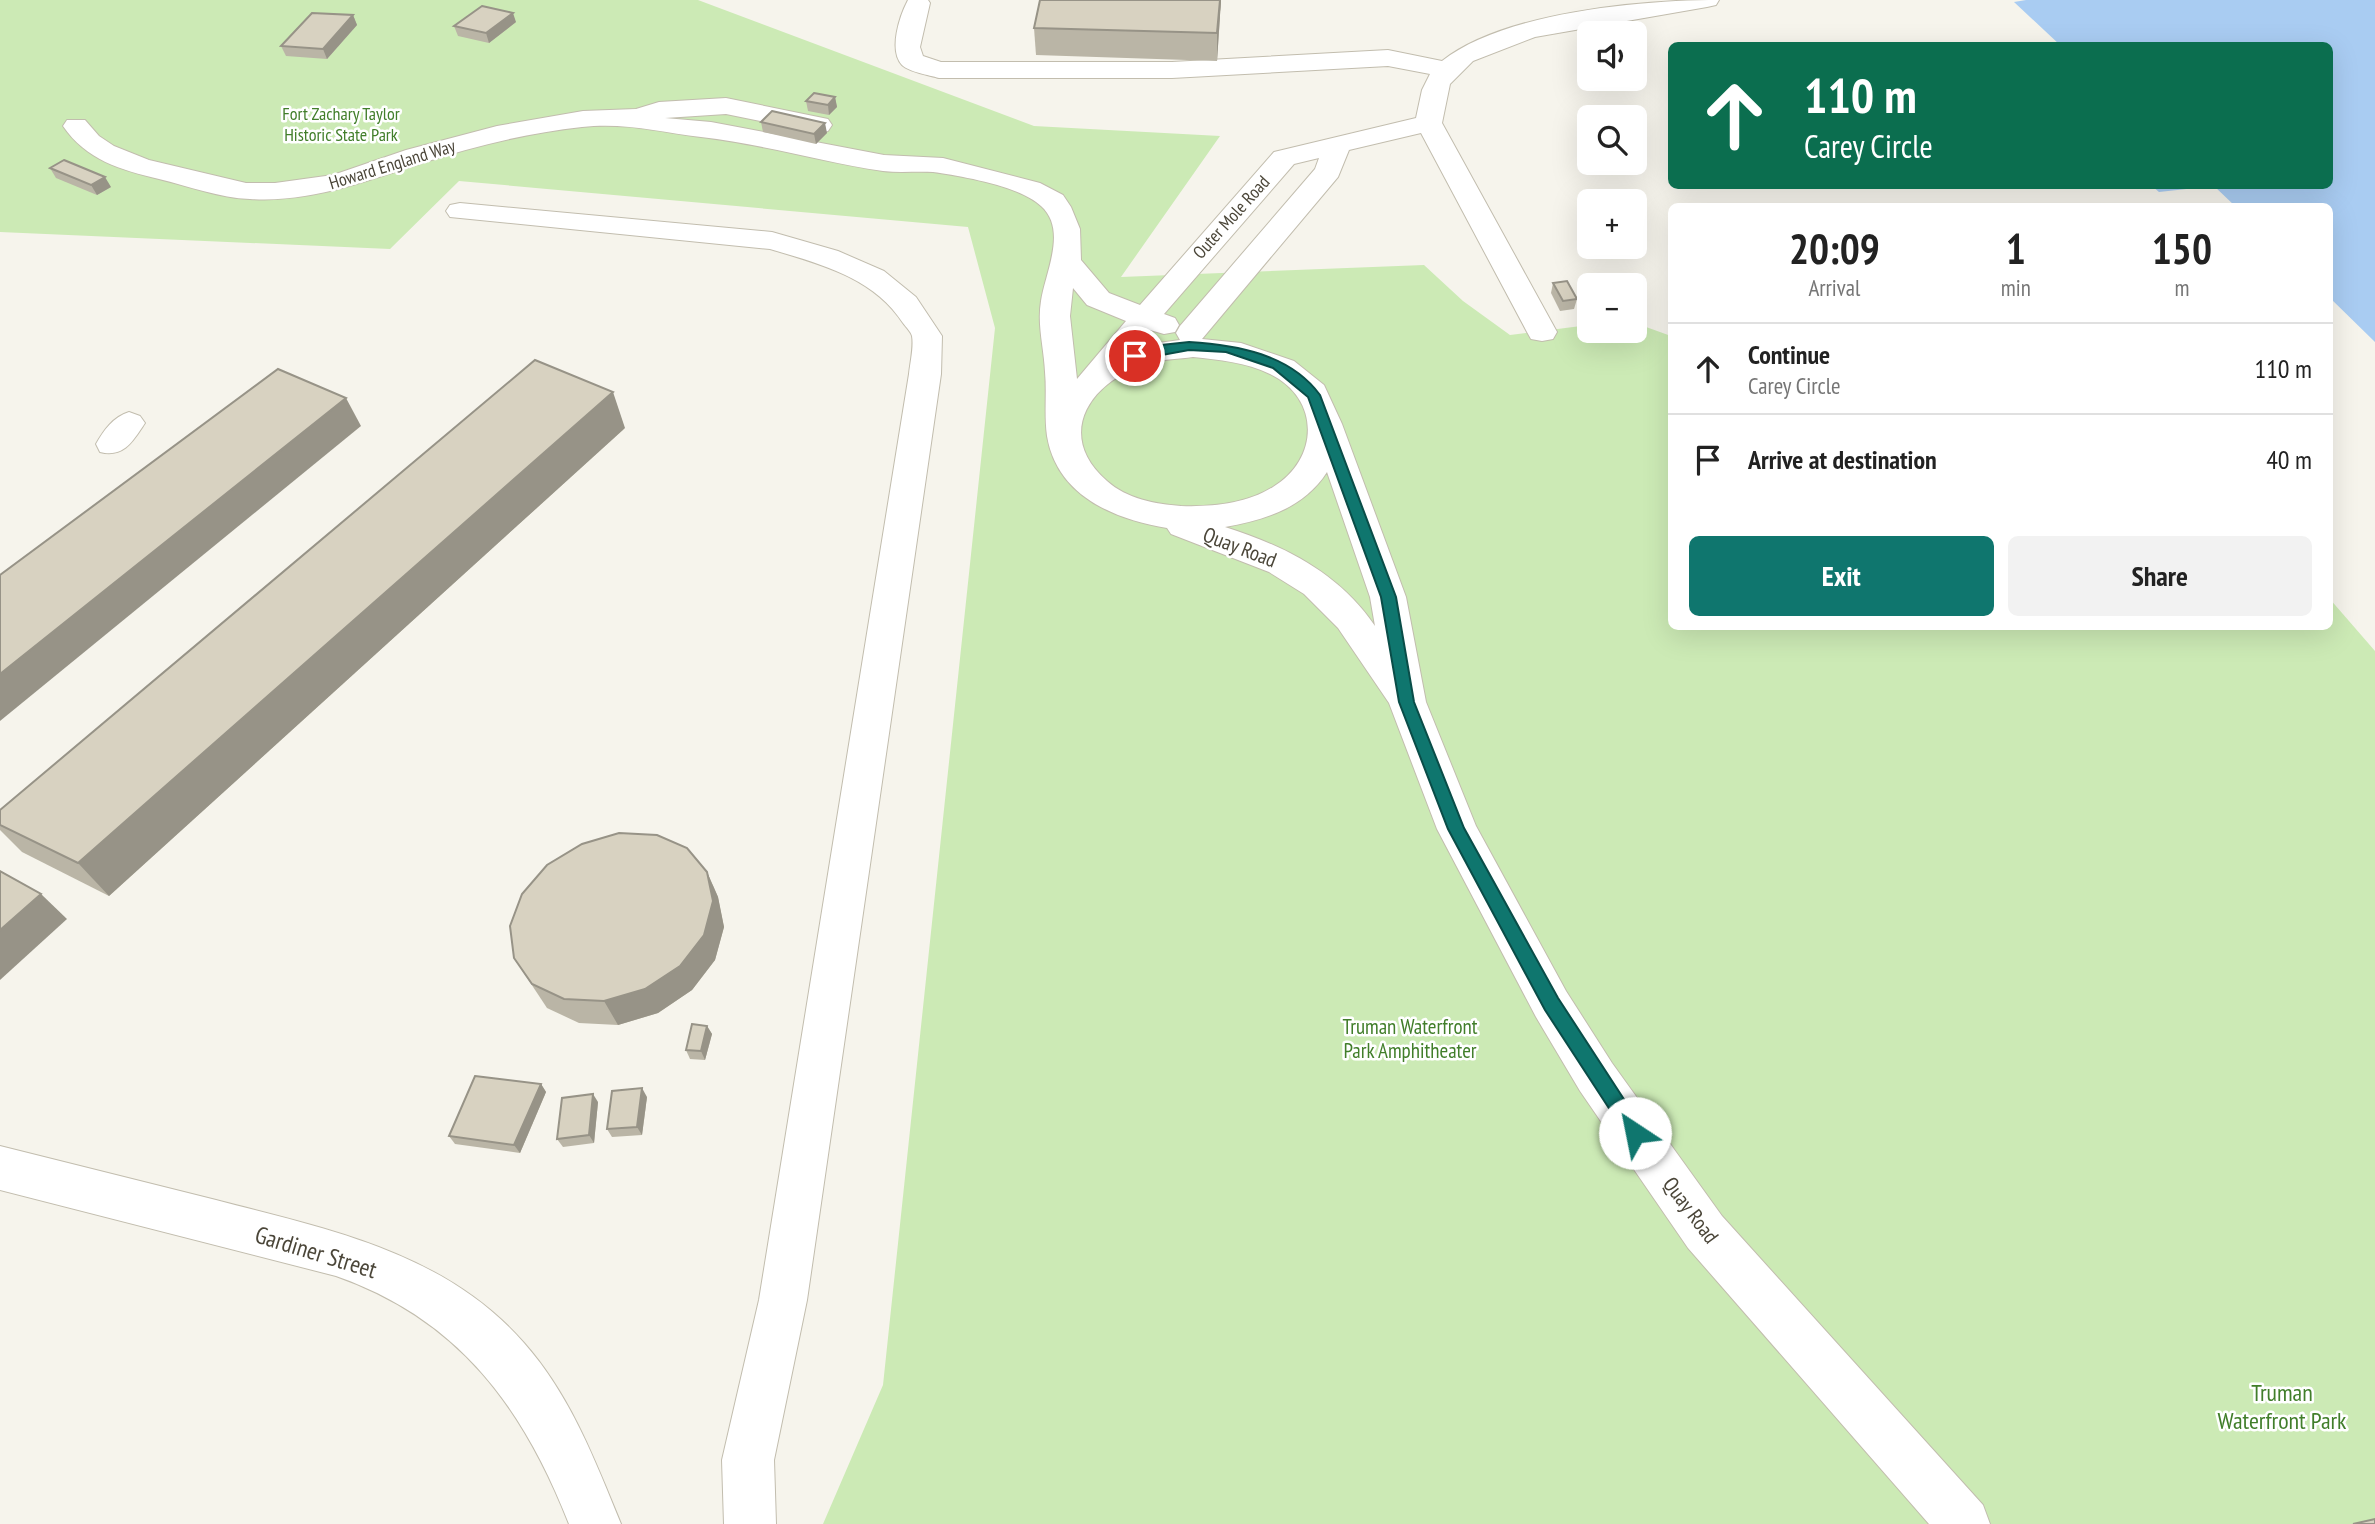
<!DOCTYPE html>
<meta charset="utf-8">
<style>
:root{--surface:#fff;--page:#f2f2f2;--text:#222;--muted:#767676;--line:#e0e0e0;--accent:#0f766e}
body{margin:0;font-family:"PT Sans Narrow",sans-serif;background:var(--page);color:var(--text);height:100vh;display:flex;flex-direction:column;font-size:26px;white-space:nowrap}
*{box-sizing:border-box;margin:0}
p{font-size:23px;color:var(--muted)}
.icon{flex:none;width:38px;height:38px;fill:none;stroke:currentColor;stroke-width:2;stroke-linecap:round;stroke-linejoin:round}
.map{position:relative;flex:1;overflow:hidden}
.side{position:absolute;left:1668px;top:203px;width:665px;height:427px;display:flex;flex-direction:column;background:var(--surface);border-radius:10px;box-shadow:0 7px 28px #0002}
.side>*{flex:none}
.banner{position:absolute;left:1668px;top:42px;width:665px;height:147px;border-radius:10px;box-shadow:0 7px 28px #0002;background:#0b6e4f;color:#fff;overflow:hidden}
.buttons{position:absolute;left:1577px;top:21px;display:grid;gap:14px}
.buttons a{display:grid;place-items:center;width:70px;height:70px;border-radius:10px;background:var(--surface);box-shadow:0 7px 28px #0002;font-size:35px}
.pin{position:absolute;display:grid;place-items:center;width:60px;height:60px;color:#fff;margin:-30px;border:4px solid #fff;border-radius:50%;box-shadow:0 2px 7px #0007}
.me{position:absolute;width:77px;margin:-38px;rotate:326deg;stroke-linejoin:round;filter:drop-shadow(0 0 5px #0008)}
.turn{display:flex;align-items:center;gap:24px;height:147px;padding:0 21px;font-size:32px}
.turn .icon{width:91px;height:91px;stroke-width:2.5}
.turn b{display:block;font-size:49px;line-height:60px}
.eta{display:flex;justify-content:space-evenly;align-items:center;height:119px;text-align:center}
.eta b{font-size:42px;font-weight:700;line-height:49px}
.cta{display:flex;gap:14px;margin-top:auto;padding:14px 21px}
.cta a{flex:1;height:80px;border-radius:10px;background:var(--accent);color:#fff;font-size:28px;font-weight:700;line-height:80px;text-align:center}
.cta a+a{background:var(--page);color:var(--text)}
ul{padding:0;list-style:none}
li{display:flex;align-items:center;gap:21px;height:91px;padding:0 21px;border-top:2px solid var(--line)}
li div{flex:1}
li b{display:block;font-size:26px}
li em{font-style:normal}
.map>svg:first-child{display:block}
.green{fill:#cceab5}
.water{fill:#a9ccf2}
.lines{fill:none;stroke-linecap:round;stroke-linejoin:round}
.minor-casing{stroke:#c2bdae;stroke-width:2}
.minor{fill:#fff;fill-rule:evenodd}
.wall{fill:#bab5a6}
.shaded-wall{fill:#979387}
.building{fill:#d8d2c1;stroke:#979387;stroke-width:2}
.route{fill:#0f766e;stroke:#0a4d48;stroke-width:2}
.labels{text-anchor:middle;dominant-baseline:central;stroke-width:5;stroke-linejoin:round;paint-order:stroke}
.far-park-label{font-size:18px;fill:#417e2a;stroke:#fff}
.far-street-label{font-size:18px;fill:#4b4639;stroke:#fff}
.street-label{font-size:21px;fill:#4b4639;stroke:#fff}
.park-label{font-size:21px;fill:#417e2a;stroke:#fff}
.near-street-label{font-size:24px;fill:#4b4639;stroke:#fff}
.near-park-label{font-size:24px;fill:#417e2a;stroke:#fff}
</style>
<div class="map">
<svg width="2375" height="1524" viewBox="0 0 2375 1524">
<rect width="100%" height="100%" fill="#f6f4ec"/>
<path class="green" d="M0 0H698L1034 126 1220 136 1121 277 1424 265 1463 301 1510 335 1589 325V331H1634L1635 323 1671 336V626H2329V598L2375 651V1524H823L883 1385 995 328 968 227 459 181 390 249 0 232Z"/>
<path class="water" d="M2026 0H2375V342L2329 297V206H2235L2214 186 2159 192 2152 186H2329V46L2060 45 2014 2Z"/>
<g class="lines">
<defs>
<g id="minor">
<path d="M908 0H928L930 3 920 47 923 56 941 62H1172L1388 50 1442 61C1504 12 1642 0 1719 0L1716 5 1707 7 1535 37 1473 61 1450 84 1442 123 1557 332 1553 339 1542 341 1531 339 1527 332 1421 133 1349 150 1338 177 1202 339 1241 343 1294 361 1324 385 1342 424 1406 597 1426 702 1476 826 1566 991 1612 1063 1722 1216 1983 1505 1990 1524H1929L1688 1248 1580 1091 1536 1017 1437 829 1389 703 1338 628 1304 594 1269 572 1171 534 1167 528C1114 519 1057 496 1047 436 1044 414 1047 393 1045 372 1044 348 1037 325 1041 301 1045 273 1068 230 1041 206 1020 186 961 176 933 172 917 171 900 173 883 171 822 162 763 144 701 137 661 132 623 122 582 127 528 133 474 146 422 163 366 181 310 203 250 199 220 198 188 186 159 179 121 170 86 160 63 126L67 120H85L99 136 114 146 149 160 246 183H275L333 175 406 150 497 126 583 111 636 109 659 102 726 98 828 119 832 125 828 131 819 133 726 114 665 118 711 122 884 155 943 158 1040 183 1063 195 1071 207 1080 229 1081 260 1109 293 1140 305 1274 152 1416 118 1422 90 1430 74 1388 66 1172 78H939C929 75 909 72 902 65 888 50 900 15 908 0ZM1319 158 1315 169 1180 326 1176 333 1180 340 1137 346 1150 330 1164 334 1175 332 1179 325 1175 318 1164 314 1294 164ZM1073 288 1087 305 1126 321 1077 379 1070 316ZM1193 357C1219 360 1246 362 1270 374 1321 399 1319 459 1273 487 1246 504 1212 507 1181 506 1155 504 1127 499 1107 481 1052 433 1093 378 1151 363 1164 359 1179 359 1193 357ZM1327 472 1370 597 1375 626C1339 573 1285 546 1225 527 1265 520 1304 508 1327 472Z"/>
<path d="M460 203 772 232 838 251 884 271 916 297 942 336 941 374 807 1300 774 1460 776 1524H724L722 1460 759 1300 909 374C910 363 914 347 912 336 911 332 906 327 903 323 873 277 820 264 770 249L450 217 446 211 450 205Z"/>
<path d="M129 412 140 416 145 423C133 441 124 458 100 452L96 444C104 430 113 417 129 412Z"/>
<path d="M0 1146C72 1164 144 1182 216 1200 327 1229 445 1252 524 1343 570 1395 595 1460 621 1524H569C523 1407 459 1319 336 1276L0 1190Z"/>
</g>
</defs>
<use href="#minor" class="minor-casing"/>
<use href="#minor" class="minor"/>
</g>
<g class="wall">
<path d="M1040 0H1221L1217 61 1036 55 1034 28Z"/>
<path d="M353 15 357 25 327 59 286 56 281 46Z"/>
<path d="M516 22 489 43 458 36 454 26Z"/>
<path d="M835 97 837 107 829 115 808 111 806 101Z"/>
<path d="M761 122 827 133 816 144 763 132Z"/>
<path d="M50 168 111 187 97 195 56 178Z"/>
<path d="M1553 283 1577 299 1574 309 1560 311 1551 293Z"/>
<path d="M625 428 109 896 22 852 0 830V810Z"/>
<path d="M707 872 718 897 724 927 715 960 692 990 658 1013 618 1025 579 1023 547 1008 514 958Z"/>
<path d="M707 1026 712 1034 705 1060 690 1059 686 1050Z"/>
<path d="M541 1084 546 1092 520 1153 455 1144 449 1136Z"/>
<path d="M647 1097 642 1135 612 1137 607 1129Z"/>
<path d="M598 1102 594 1143 563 1147 557 1139Z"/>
</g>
<g class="shaded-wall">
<path d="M1220 0H1221L1217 61V33Z"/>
<path d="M513 13 516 22 489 43 486 33Z"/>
<path d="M353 15 357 25 327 59 323 49Z"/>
<path d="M835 97 837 107 829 115 828 105Z"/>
<path d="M825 123 827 133 816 144 814 134Z"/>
<path d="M105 177 111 187 97 195 91 185Z"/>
<path d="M613 392 625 428 109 896 78 863Z"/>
<path d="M346 398 361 426 0 721V674Z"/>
<path d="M707 872 718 897 724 927 715 960 692 990 658 1013 618 1025 604 1001Z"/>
<path d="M41 894 67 919 0 980V930Z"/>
<path d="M707 1026 712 1034 705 1060 701 1051Z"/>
<path d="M541 1084 546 1092 520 1153 514 1145Z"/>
<path d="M642 1088 647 1097 642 1135 637 1127Z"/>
<path d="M593 1094 598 1102 594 1143 589 1135Z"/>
</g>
<g class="building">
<path d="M1040 0H1220L1217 33 1034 28Z"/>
<path d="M482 6 513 13 486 33 454 26Z"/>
<path d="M312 13 353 15 323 49 281 46Z"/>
<path d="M814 93 835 97 828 105 806 101Z"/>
<path d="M772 111 825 123 814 134 761 122Z"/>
<path d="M64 160 105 177 91 185 50 168Z"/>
<path d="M1567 281 1577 299 1563 301 1553 283Z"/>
<path d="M535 360 613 392 78 863 0 825V810Z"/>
<path d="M278 369 346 398 0 674V575Z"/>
<path d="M619 833 657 835 687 848 707 872 713 901 704 935 680 966 645 989 604 1001 564 999 532 984 514 958 510 926 522 894 547 865 582 844Z"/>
<path d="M0 871 41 894 0 930Z"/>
<path d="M692 1024 707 1026 701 1051 686 1050Z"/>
<path d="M475 1076 541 1084 514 1145 449 1136Z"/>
<path d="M642 1088 637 1127 607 1129 612 1091Z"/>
<path d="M593 1094 589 1135 557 1139 562 1098Z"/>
<path d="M2375 1519V1524H2353Z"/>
</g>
<path class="route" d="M1189 342C1237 345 1290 354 1320 395L1396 597 1414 702 1464 828 1558 998 1642 1127 1645 1133 1642 1139 1635 1142 1629 1139 1545 1010 1448 829 1399 702 1381 597 1308 397 1273 368 1226 352 1189 350 1135 360 1129 356 1152 346Z"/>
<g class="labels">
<g class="far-park-label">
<text x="341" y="113">Fort Zachary Taylor<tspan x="341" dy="21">Historic State Park</tspan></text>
</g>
<g class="far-street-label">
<text transform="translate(392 164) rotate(-17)">Howard England Way</text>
<text transform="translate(1231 217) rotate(-48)">Outer Mole Road</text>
</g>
<g class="street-label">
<text transform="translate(1240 547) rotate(21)">Quay Road</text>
<text transform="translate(1691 1210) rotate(53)">Quay Road</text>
</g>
<g class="park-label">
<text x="1410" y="1026">Truman Waterfront<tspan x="1410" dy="24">Park Amphitheater</tspan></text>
</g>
<g class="near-street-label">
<text transform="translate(316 1252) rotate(17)">Gardiner Street</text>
</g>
<g class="near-park-label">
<text x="2282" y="1392">Truman<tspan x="2282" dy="28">Waterfront Park</tspan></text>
</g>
</g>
</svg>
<div class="buttons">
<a><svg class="icon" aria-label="sound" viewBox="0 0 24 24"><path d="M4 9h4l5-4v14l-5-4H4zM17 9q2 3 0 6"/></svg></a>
<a><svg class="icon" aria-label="search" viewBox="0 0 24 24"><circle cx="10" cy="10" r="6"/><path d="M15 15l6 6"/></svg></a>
<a>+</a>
<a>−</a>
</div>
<div class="pin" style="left:1135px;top:356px;background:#d93025"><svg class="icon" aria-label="arrive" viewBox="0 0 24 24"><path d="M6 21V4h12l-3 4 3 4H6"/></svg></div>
<svg class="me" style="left:1635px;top:1133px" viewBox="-20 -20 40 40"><circle r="19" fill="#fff"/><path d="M0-13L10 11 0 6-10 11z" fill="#0f766e"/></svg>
<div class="banner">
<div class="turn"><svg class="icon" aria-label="ahead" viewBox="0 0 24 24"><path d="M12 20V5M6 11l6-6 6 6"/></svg><div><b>110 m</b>Carey Circle</div></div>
</div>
<section class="side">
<div class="eta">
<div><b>20:09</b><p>Arrival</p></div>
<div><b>1</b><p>min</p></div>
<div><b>150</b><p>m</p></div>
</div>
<ul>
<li><svg class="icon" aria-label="ahead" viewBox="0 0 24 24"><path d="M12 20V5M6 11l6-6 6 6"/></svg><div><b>Continue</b><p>Carey Circle</p></div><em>110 m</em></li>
<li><svg class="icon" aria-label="arrive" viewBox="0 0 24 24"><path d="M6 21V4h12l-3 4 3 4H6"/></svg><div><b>Arrive at destination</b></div><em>40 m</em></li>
</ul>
<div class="cta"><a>Exit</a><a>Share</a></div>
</section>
</div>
